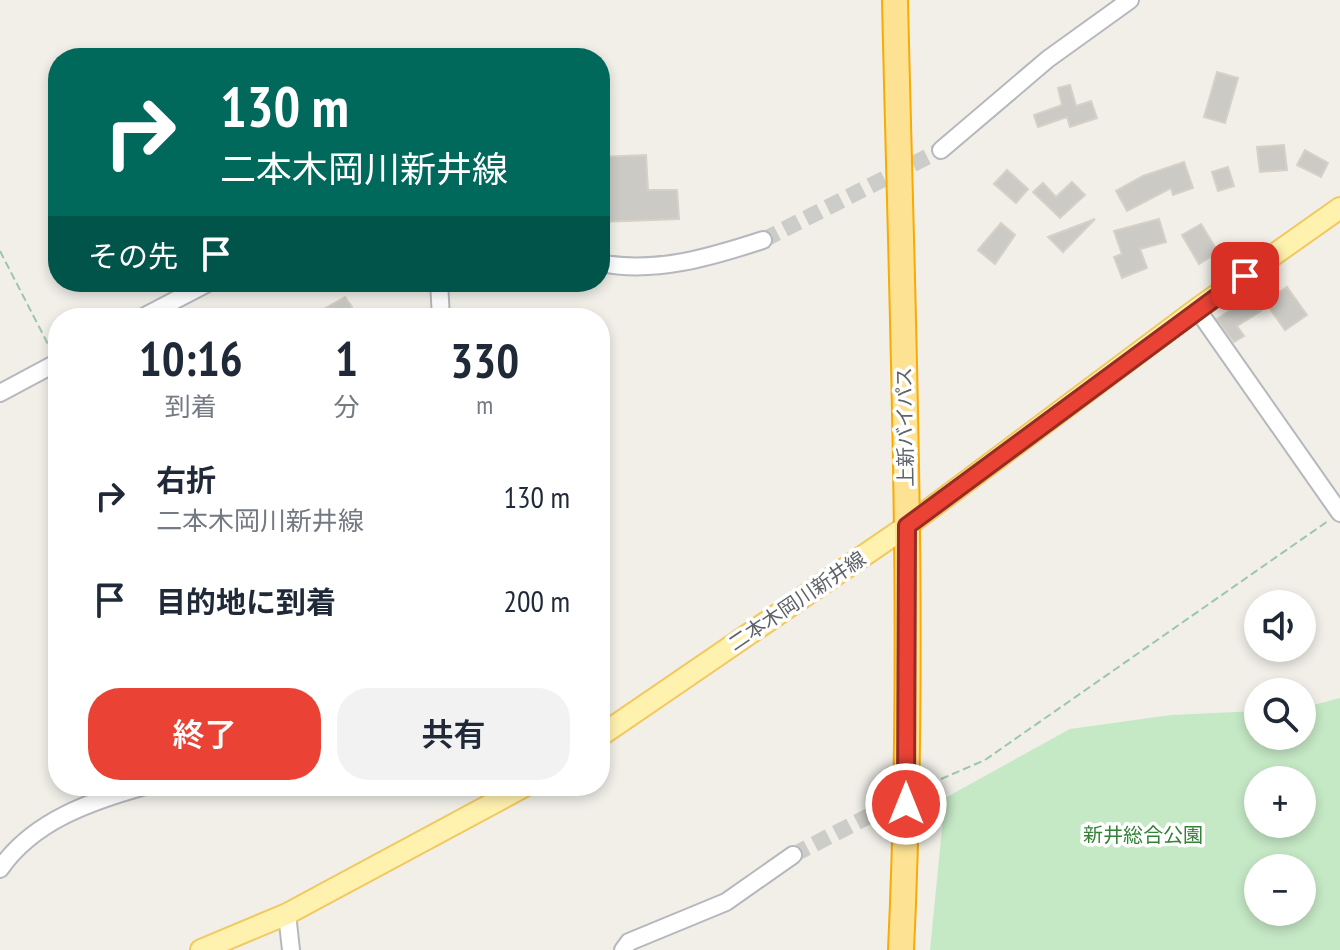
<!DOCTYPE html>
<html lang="ja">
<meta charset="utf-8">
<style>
:root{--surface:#fff;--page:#f2f2f3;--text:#1f2937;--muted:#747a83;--accent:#ea4335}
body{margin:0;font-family:"PT Sans Narrow","Noto Sans JP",sans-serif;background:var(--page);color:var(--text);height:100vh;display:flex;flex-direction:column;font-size:30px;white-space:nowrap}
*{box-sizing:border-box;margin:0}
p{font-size:26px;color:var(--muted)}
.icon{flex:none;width:44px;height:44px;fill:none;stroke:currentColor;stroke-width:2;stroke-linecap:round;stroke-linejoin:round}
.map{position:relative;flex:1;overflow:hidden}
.sheet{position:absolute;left:48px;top:308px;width:562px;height:488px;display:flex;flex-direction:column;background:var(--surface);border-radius:32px;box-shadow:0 4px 12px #0003}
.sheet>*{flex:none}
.hud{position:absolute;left:48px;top:48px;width:562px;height:244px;border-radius:32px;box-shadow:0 4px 12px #0003;background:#00695c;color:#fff;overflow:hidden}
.fabs{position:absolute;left:1244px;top:590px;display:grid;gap:16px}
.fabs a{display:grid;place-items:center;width:72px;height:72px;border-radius:50%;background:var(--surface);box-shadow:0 4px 12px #0003;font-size:40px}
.pin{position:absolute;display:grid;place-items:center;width:68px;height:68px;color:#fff;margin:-34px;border-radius:16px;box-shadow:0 4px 12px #0006}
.me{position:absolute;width:88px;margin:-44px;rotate:0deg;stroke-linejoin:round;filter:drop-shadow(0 0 6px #0008)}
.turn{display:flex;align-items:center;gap:28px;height:168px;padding:0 40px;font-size:36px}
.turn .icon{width:104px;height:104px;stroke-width:2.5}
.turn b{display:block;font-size:56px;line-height:68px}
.then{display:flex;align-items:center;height:76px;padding:0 40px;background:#0003;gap:16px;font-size:30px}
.eta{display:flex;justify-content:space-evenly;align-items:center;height:136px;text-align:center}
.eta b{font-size:48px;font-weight:600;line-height:56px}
.action{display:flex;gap:16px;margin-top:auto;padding:16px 40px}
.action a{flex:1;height:92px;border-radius:32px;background:var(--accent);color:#fff;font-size:32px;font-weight:600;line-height:92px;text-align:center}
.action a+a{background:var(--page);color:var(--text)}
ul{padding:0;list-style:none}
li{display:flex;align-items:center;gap:24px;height:104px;padding:0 40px}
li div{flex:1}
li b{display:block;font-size:30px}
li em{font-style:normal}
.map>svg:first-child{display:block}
.green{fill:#c5e8c5;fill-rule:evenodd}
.building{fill:#cccac5;stroke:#d6d1c6;stroke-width:2}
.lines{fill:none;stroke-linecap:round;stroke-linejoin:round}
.minor-tunnel{stroke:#ccccc8;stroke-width:16;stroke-dasharray:16 8;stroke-linecap:butt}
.minor-casing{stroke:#b5b8bc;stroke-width:20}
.major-casing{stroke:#f2c960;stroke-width:24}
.highway-casing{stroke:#f9ab00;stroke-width:28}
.path{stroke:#9cc7a9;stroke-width:2;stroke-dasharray:8 4;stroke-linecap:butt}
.minor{stroke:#fff;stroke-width:16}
.major{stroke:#fff2af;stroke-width:20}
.highway{stroke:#fde293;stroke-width:24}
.route-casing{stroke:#982c22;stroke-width:20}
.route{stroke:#ea4335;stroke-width:14}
.labels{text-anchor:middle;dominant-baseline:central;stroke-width:7;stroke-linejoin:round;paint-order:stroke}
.street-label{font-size:20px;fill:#5f6368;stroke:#fff}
.park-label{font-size:20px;fill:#348238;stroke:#fff}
</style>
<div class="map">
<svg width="1340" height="950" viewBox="0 0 1340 950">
<rect width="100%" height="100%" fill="#f1efe8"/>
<path class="green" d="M1340 698V950H930L945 798 1070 729 1171 715 1258 711V736H1302V708ZM1258 780H1302V824H1258ZM1258 868H1302V912H1258Z"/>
<g class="building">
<path d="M1217 72 1238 78 1225 123 1204 117Z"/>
<path d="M1070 85 1076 106 1091 101 1097 118 1070 127 1067 117 1038 127 1034 115 1062 105 1058 88Z"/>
<path d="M1284 145 1287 170 1260 172 1257 147Z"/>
<path d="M1305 150 1328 163 1321 177 1297 165Z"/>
<path d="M646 155 648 190H677L679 219 600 222 601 157Z"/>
<path d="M1184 162 1193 188 1173 195 1171 188 1127 211 1116 191 1143 176Z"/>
<path d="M1228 167 1234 186 1218 191 1212 172Z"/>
<path d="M1007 170 1028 189 1016 203 994 184Z"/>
<path d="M1072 182 1085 195 1060 218 1033 192 1043 183 1056 197Z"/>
<path d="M1095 219 1063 252 1048 237Z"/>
<path d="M1159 219 1166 242 1140 249 1147 268 1122 278 1114 257 1122 254 1114 231Z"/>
<path d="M1001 223 1015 235 995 264 978 250Z"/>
<path d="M1201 224 1218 252 1199 264 1182 235Z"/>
<path d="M1287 287 1307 315 1285 330 1265 302Z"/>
<path d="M1248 291 1261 311 1237 326 1244 336 1234 342 1217 319 1238 305 1234 300Z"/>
<path d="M345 297 352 307 349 309 352 314 347 318H308Z"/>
</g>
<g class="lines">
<g class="minor-tunnel">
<path d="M763 240 941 150"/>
<path d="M793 855 941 779"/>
</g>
<defs>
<g id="minor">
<path d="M941 150 1048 59 1130 0"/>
<path d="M600 263C655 274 711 257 763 240"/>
<path d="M439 282 441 318"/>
<path d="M1197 309 1340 513"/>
<path d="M141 318 210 282"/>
<path d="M0 393 58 362"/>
<path d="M0 869C33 821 91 801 145 786"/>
<path d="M287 914 291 950"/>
<path d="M623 950 629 942 726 902 793 855"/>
</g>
<g id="major">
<path d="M600 736 907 526 1197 309 1340 208"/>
<path d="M201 950 287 914 525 786"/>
</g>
<path id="highway" d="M895 0C902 316 916 634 901 950"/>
</defs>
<use href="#minor" class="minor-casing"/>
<use href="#major" class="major-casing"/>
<use href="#highway" class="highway-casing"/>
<g class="path">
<path d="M0 251 51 350"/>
<path d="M941 779 985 760 1328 521"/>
</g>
<use href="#minor" class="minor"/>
<use href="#major" class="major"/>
<use href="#highway" class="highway"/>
</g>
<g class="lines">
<defs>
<path id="route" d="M906 804 907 526 1245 276"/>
</defs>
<use href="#route" class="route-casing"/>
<use href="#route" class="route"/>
</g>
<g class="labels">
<g class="street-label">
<text transform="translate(905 427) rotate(-91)">上新バイパス</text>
<text transform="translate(797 601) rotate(-34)">二本木岡川新井線</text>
</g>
<g class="park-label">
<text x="1143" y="835">新井総合公園</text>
</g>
</g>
</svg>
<div class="fabs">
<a><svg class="icon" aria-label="sound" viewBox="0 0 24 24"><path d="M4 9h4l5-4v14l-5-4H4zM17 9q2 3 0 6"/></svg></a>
<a><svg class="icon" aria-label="search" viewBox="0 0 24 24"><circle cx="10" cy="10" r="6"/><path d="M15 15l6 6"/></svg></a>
<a>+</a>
<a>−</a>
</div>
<div class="pin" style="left:1245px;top:276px;background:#d93025"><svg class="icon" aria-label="arrive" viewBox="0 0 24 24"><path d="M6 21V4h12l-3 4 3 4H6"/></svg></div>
<svg class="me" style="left:906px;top:804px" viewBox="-20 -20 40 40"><circle r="17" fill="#ea4335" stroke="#fff" stroke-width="3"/><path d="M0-11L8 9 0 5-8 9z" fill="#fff"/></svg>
<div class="hud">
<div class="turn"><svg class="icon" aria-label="right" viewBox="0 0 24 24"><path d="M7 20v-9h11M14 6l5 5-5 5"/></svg><div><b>130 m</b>二本木岡川新井線</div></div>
<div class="then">その先<svg class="icon" aria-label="arrive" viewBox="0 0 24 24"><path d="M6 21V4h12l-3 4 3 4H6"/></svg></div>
</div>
<section class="sheet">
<div class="eta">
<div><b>10:16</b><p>到着</p></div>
<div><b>1</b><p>分</p></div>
<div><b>330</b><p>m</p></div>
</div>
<ul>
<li><svg class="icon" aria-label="right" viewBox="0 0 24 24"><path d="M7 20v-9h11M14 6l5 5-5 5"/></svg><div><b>右折</b><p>二本木岡川新井線</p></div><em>130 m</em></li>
<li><svg class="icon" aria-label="arrive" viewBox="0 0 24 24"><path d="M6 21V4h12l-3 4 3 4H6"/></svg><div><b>目的地に到着</b></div><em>200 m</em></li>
</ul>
<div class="action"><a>終了</a><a>共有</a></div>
</section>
</div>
